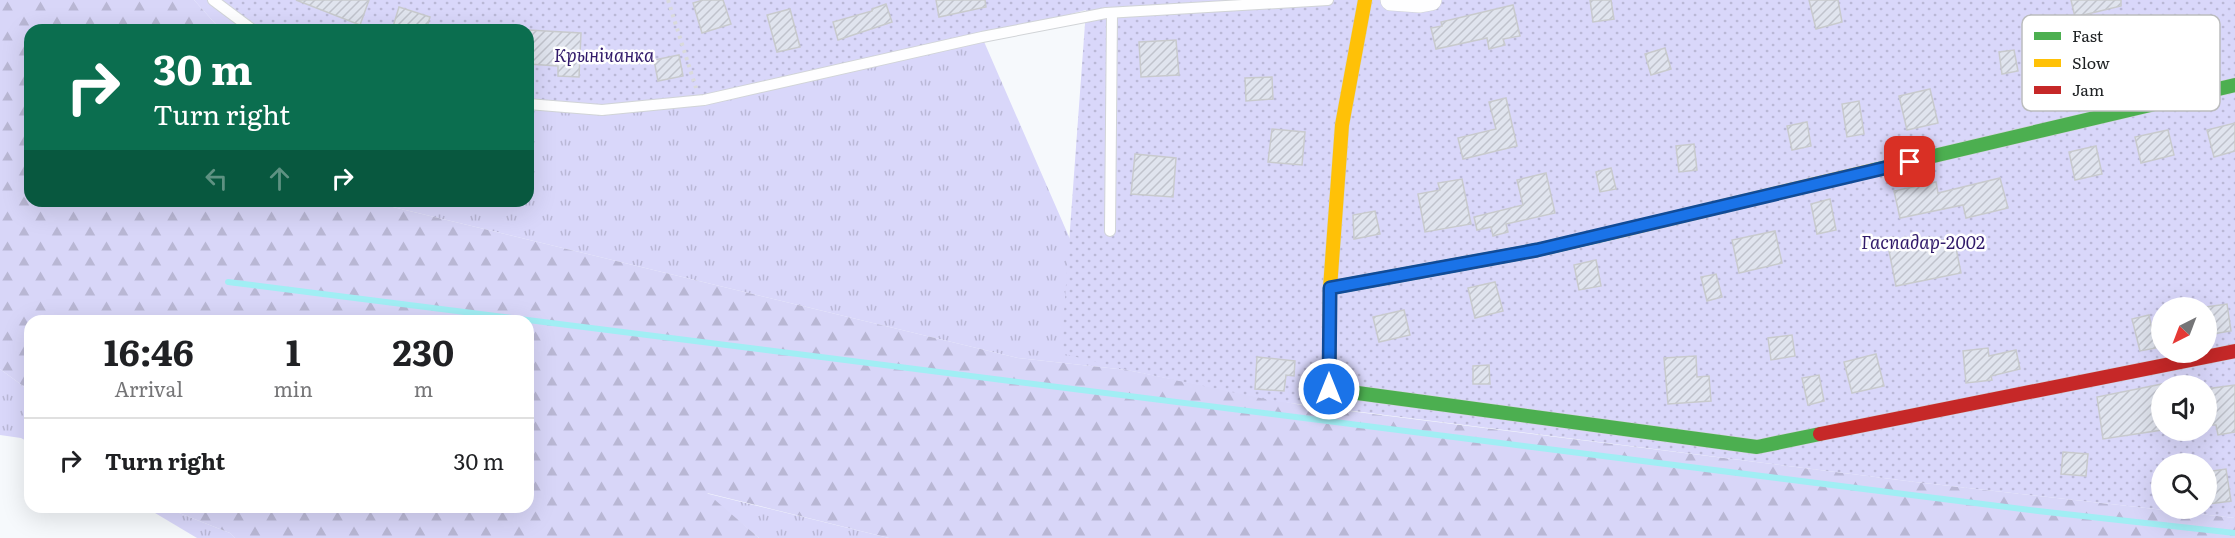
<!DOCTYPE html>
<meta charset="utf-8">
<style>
:root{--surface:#fff;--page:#f6f6f6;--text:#202124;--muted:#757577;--line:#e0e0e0}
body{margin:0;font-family:Literata,serif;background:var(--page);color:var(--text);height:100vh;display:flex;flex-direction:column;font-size:22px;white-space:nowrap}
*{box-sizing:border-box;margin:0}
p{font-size:20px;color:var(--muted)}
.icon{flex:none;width:33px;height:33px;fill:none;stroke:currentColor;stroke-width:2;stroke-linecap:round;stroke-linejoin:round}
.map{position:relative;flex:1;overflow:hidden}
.drawer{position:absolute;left:24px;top:315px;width:510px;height:198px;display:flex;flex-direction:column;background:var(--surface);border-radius:18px;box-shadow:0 6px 24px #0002}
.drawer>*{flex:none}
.hud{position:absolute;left:24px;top:24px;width:510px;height:183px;border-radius:18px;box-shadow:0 6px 24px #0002;background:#0b6e4f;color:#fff;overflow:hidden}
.needle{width:39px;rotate:222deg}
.buttons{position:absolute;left:2151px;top:297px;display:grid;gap:12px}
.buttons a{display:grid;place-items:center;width:66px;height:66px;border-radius:50%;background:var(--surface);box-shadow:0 6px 24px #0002;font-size:30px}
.pin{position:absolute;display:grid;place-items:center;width:51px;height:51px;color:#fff;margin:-26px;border-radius:12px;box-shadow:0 3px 9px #0006}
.me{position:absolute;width:66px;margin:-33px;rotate:0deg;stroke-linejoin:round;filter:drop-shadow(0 0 4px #0008)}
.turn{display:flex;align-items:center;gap:21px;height:126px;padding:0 30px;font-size:27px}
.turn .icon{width:78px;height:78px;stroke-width:2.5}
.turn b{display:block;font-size:42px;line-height:51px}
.lanes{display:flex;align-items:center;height:57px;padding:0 30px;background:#0003;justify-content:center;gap:30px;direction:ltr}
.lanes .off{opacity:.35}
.eta{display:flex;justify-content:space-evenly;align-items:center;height:102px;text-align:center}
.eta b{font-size:36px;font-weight:700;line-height:42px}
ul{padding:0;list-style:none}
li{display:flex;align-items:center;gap:18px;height:84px;padding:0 30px;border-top:2px solid var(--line)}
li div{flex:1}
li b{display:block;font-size:22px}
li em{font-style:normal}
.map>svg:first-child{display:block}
.grass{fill:url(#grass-tufts)}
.forest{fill:url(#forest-firs)}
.park{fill:url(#park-dots);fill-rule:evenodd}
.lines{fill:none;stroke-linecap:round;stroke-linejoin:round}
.stream{stroke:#a1eef4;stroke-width:6}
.building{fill:url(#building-hatch);stroke:#c8cacd;stroke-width:1.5}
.lane-casing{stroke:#d1d4d7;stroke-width:12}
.street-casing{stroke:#d1d4d7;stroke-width:22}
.fast-casing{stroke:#d1d4d7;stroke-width:15}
.slow-casing{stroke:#d1d4d7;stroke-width:15}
.jam-casing{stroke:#d1d4d7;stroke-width:15}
.path{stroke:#d9dadb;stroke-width:4;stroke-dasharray:3 4.5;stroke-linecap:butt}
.lane{stroke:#fefeff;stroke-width:10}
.street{stroke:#fefeff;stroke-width:21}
.fast{stroke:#4caf50;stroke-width:14}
.slow{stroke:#ffc107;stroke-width:14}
.jam{stroke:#c62828;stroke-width:14}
.route-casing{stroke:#114b97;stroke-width:15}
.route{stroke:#1a73e8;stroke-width:10}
.labels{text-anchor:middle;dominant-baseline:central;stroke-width:5;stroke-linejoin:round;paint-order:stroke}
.park-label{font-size:18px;font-style:italic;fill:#311a6a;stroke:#fff}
.key{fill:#fff;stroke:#bcbdbe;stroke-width:1.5}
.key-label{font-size:16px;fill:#202325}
</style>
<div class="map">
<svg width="2235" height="538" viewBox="0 0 2235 538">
<defs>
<pattern id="grass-tufts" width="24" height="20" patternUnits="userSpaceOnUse" patternTransform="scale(1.5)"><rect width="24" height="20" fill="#d9d7fa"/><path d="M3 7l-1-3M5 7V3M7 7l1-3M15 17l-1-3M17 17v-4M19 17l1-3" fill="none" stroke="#bab8d6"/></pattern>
<pattern id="forest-firs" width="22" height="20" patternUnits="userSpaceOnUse" patternTransform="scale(1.5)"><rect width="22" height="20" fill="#d8d6f8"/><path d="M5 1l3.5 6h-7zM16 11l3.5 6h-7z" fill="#b9b7d4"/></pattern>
<pattern id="park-dots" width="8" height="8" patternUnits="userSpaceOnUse" patternTransform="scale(1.5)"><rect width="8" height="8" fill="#d9d7fa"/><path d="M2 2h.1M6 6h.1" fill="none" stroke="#bab8d6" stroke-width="1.8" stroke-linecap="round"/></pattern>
<pattern id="building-hatch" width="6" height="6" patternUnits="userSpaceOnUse" patternTransform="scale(1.5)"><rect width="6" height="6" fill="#e0e4ee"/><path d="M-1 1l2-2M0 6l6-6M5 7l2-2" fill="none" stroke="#c0c3cc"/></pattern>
</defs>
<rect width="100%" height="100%" fill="#f6f9fc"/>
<g class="grass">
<path d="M194 0H213L253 30H221Z"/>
<path d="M982 37 1127 370 1018 358 368 201H528V104Z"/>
<path d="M0 369 30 391V443L21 438 0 435Z"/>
<path d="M705 493 889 538H759Z"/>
<path d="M145 507H164L230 533 235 538H197Z"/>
</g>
<path class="forest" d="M0 0H194L221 30H30V201H368L1018 358 1127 370 1301 405 1915 482 2235 518V538H889L707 493 759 538H235L230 533 164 507H528V321H30V391L0 369Z"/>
<path class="park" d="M213 0H2235V518L1915 482 1274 401 1127 370 1061 353 1086 10 982 37 704 100 601 110 528 104V30H253ZM2162 308H2206V352H2162ZM2162 386H2206V430H2162ZM2162 464H2206V508H2162Z"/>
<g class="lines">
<path class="stream" d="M228 282 2038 511 2235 533"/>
</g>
<g class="building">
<path d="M296 0H369L360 25Z"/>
<path d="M703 0H723L731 24 702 33 693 3Z"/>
<path d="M936 0H985L986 7 939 17Z"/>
<path d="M1590 0H1611L1614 19 1593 22Z"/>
<path d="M1809 0H1838L1842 22 1816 29Z"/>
<path d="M2071 0H2121V6L2075 17Z"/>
<path d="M886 4 892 22 838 40 833 22 872 11V9Z"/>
<path d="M1513 5 1520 36 1503 39 1505 45 1489 49 1487 38 1436 49 1431 28 1442 26 1441 22Z"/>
<path d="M399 7 430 17 426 30H392Z"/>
<path d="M790 9 800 47 777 52 767 15Z"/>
<path d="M528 30 581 33 579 77 558 76V66L528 64Z"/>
<path d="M1176 40 1179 75 1141 77 1139 42Z"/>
<path d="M1665 48 1671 69 1651 75 1645 54Z"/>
<path d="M2014 50 2018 71 2002 74 1999 52Z"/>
<path d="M679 55 683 76 658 81 654 60Z"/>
<path d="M1272 77 1273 99 1246 101 1245 78Z"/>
<path d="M1930 89 1938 123 1907 130 1899 96Z"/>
<path d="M1506 98 1517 146 1463 159 1458 138 1496 129 1489 102Z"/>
<path d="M1859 101 1864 134 1847 137 1842 104Z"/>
<path d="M1807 122 1811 146 1792 150 1787 126Z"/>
<path d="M2235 123V151L2214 157 2207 130Z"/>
<path d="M1272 129 1305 132 1302 165 1268 162Z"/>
<path d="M2168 130 2174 155 2141 163 2135 137Z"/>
<path d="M1694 144 1697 170 1679 172 1676 146Z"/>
<path d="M2096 146 2102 174 2075 180 2069 152Z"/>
<path d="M1135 154 1176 158 1173 197 1131 194Z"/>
<path d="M1611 168 1616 189 1600 192 1596 172Z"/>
<path d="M1546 173 1555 213 1506 224 1508 232 1493 236 1491 227 1477 230 1474 217 1523 205 1517 180Z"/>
<path d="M2000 178 2008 208 1966 218 1963 205 1900 218 1894 191 1936 182 1938 193Z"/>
<path d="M1462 179 1471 224 1425 232 1418 194 1440 190 1438 183Z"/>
<path d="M1830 199 1836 230 1817 234 1811 204Z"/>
<path d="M1375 211 1380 234 1354 239 1353 215Z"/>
<path d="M1775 231 1782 263 1739 273 1732 240Z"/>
<path d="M1954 238 1961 273 1896 286 1889 251Z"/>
<path d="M1596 260 1601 286 1579 290 1574 265Z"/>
<path d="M1716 274 1722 297 1707 301 1701 277Z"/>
<path d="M1495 282 1503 311 1475 318 1468 288Z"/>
<path d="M2227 304 2231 331 2206 335V307Z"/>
<path d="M1404 310 1410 335 1379 342 1373 317Z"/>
<path d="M2149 315 2156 348 2140 351 2132 319Z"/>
<path d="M1792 335 1795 356 1771 360 1768 338Z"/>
<path d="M1988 348 1989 356 2016 350 2020 369 1991 376 1992 380 1966 383 1963 351Z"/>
<path d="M1876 354 1884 386 1852 393 1844 362Z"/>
<path d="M1696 356 1697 377 1709 376 1711 401 1668 404 1664 358Z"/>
<path d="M1257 357 1295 361 1294 376 1286 375 1284 391 1255 389Z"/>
<path d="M1489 365 1490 384H1473V366Z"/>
<path d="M1819 375 1824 401 1808 405 1802 378Z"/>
<path d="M2162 384V430L2103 439 2097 397Z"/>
<path d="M2235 385V432L2218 435 2216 425H2212L2206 389Z"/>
<path d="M2063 452 2088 454 2086 476 2061 474Z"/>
<path d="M2226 469 2231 501 2209 504 2206 472Z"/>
</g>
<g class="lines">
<defs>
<g id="lane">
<path d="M213 0 253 30"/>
<path d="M528 104 602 110 704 100 982 37 1106 13 1328 0"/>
<path d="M1110 231 1112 13"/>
</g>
<path id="street" d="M1391 0 1420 2 1431 0"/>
<g id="fast">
<path d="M1874 170 2235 85"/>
<path d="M1330 288 1537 250 1615 232"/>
<path d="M1350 392 1757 447 1820 434"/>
</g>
<g id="slow">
<path d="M1615 232 1874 170"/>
<path d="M1350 392 1329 389 1330 288 1342 125 1365 0"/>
</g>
<path id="jam" d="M1820 434 2235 351"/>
</defs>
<use href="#lane" class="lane-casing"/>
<use href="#street" class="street-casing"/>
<use href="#fast" class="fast-casing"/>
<use href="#slow" class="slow-casing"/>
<use href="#jam" class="jam-casing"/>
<path class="path" d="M668 0 696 88"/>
<use href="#lane" class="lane"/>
<use href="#street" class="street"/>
<use href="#fast" class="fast"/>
<use href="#slow" class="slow"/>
<use href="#jam" class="jam"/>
</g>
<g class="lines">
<defs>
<path id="route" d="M1329 389 1330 288 1537 250 1910 162"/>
</defs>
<use href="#route" class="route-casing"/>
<use href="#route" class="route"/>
</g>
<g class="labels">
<g class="park-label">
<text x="604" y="54">Крынічанка</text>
<text x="1923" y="241">Гаспадар-2002</text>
</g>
</g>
<rect x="2022" y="15" width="198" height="96" rx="9" class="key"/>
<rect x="2034" y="32" width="27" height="8" fill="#4caf50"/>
<rect x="2034" y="59" width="27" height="8" fill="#ffc107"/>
<rect x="2034" y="86" width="27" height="8" fill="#c62828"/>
<g class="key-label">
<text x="2072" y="42">Fast</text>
<text x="2072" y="69">Slow</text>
<text x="2072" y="96">Jam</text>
</g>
</svg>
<div class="buttons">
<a><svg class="needle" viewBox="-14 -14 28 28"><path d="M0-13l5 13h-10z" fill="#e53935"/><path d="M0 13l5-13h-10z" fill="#757577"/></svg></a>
<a><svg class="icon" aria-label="sound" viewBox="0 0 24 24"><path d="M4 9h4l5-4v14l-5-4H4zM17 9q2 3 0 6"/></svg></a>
<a><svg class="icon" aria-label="search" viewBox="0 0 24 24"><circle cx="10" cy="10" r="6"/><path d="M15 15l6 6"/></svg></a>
</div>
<div class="pin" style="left:1910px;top:162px;background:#d93025"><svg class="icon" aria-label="arrive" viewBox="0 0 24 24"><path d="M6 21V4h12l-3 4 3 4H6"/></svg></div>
<svg class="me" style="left:1329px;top:389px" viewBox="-20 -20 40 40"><circle r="17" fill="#1a73e8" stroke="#fff" stroke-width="3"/><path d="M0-11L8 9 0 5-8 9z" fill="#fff"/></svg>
<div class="hud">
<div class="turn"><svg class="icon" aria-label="right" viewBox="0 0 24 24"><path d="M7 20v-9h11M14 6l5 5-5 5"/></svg><div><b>30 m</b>Turn right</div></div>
<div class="lanes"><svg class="icon off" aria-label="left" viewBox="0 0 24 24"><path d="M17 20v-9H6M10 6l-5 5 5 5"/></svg><svg class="icon off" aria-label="ahead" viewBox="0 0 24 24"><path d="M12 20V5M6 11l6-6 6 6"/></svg><svg class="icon" aria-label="right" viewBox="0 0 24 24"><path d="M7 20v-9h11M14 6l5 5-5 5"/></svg></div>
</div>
<section class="drawer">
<div class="eta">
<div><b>16:46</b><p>Arrival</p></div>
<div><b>1</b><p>min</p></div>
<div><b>230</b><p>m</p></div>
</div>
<ul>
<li><svg class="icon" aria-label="right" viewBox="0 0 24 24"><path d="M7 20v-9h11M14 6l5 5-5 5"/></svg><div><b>Turn right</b></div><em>30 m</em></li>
</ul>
</section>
</div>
